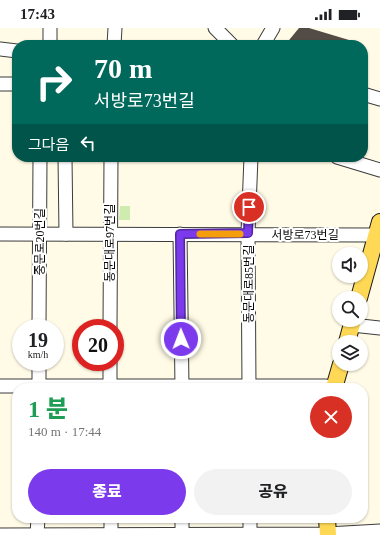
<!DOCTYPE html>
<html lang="ko">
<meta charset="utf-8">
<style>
:root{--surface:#fff;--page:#f2f2f2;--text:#202124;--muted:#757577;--accent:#7c3aed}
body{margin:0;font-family:"Times New Roman","Noto Sans KR",serif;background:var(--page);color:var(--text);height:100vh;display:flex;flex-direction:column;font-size:15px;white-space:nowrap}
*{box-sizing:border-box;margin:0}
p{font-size:13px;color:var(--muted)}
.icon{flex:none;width:22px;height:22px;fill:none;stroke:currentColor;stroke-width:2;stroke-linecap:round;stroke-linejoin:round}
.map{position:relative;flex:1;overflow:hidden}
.side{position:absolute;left:12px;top:355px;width:356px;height:140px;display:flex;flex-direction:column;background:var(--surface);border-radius:16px;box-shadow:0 1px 3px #0004}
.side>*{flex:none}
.hud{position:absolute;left:12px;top:12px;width:356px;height:122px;border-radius:16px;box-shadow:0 1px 3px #0004;background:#00695c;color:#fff;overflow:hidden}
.buttons{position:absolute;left:332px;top:219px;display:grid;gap:8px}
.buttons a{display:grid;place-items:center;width:36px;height:36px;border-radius:50%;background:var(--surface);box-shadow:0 1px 3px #0004;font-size:20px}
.speed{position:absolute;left:12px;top:291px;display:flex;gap:8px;font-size:20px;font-weight:700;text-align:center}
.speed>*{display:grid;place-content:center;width:52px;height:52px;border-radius:50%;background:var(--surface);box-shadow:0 1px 3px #0004;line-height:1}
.speed small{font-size:10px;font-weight:400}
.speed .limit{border:6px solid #d22;background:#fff;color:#111}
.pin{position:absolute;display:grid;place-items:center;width:34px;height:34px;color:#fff;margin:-17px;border:2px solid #fff;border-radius:50%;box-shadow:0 1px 4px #0007}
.me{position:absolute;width:44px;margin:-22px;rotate:359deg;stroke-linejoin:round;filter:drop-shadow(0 0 3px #0008)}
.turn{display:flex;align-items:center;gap:14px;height:84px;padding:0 16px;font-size:18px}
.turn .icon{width:52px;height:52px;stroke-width:2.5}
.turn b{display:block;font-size:28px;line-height:34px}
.then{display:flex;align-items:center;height:38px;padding:0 16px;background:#0003;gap:8px;font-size:15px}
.round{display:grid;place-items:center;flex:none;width:42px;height:42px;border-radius:21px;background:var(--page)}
.summary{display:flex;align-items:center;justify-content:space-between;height:68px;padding:0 16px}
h1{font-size:24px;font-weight:800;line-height:30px;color:#1e9e55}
.action{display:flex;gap:8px;margin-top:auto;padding:8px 16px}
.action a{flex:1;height:46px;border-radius:24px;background:var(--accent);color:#fff;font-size:16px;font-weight:800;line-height:46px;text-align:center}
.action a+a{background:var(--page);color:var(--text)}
.status{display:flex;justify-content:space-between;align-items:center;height:28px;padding:0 20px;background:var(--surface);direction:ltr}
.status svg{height:11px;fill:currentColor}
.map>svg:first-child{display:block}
.green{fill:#cdecad}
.building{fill:#534b45}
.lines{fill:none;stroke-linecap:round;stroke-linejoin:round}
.minor-casing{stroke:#3c3c3c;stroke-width:15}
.major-casing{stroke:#1a1a1a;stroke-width:18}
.minor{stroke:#fff;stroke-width:13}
.major{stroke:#ffd956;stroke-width:16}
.route-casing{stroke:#51269a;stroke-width:10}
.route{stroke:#7c3aed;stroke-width:7}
.slow{stroke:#f59e0b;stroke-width:7}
.labels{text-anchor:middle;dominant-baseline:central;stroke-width:4;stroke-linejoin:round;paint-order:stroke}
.street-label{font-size:12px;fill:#090909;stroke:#fff}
</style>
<div class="status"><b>17:43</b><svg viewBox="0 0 49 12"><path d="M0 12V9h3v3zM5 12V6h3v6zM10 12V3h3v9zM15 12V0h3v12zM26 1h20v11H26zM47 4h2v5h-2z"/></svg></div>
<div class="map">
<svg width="380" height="507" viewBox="0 0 380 507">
<rect width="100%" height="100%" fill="#fffbe6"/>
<path class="green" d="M120 178H130V192H119Z"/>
<path class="building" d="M299 0H309L359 15V17H285Z"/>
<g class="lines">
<defs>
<g id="minor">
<path d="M215 0 232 17"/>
<path d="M50 17V0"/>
<path d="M114 17 115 0"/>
<path d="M263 17 273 0"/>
<path d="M0 21 17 23"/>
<path d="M0 56H17"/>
<path d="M363 66 380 71"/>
<path d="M65 129 66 206"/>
<path d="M337 129 380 142"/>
<path d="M0 206 376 207"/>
<path d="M180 206 182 360"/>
<path d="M352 297 380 300"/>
<path d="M39 300 40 129"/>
<path d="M110 300 111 129"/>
<path d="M0 358H326"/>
<path d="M39 360V334"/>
<path d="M110 360V334"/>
<path d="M249 360 248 205 251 129"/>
<path d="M111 490V506"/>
<path d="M182 490V507"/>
<path d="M250 490V505"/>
<path d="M0 507 327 506 380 503"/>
<path d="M37 507 38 490"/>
</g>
<g id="major">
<path d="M359 270 380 194"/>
<path d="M347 314 353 292"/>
<path d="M334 360 341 336"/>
<path d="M327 490 328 507"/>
</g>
</defs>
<use href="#minor" class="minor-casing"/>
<use href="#major" class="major-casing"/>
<use href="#minor" class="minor"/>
<use href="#major" class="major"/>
</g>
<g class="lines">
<defs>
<path id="route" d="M181 311 180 206 248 205 249 179"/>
</defs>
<use href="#route" class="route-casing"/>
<use href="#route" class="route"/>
<path class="slow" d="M200 206H240"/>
</g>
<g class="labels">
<g class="street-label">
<text x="305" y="207">서방로73번길</text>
<text transform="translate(40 214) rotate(-90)">중문로20번길</text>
<text transform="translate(110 215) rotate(-90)">동문대로97번길</text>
<text transform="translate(249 256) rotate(-90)">동문대로85번길</text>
</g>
</g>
</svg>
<div class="buttons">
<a><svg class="icon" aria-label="sound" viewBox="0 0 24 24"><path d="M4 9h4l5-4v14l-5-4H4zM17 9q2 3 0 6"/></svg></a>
<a><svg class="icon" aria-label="search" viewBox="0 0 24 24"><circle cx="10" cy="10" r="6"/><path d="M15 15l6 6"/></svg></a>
<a><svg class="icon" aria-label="layers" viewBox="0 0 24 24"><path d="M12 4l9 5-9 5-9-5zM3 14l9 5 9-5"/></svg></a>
</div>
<div class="speed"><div>19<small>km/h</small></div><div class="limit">20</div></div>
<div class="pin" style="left:249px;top:179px;background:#d93025"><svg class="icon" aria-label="arrive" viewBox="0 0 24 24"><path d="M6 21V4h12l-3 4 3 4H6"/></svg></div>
<svg class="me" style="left:181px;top:311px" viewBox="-20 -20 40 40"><circle r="17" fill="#7c3aed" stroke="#fff" stroke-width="3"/><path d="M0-11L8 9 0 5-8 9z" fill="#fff"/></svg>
<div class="hud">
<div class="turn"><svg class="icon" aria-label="right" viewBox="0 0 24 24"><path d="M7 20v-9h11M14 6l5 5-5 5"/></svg><div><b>70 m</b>서방로73번길</div></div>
<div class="then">그다음<svg class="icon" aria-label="left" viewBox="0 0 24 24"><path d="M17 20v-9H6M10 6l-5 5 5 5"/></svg></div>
</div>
<section class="side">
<div class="summary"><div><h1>1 분</h1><p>140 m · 17:44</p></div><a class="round" style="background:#d93025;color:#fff"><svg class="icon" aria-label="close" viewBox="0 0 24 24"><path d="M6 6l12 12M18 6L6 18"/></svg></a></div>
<div class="action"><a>종료</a><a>공유</a></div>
</section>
</div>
